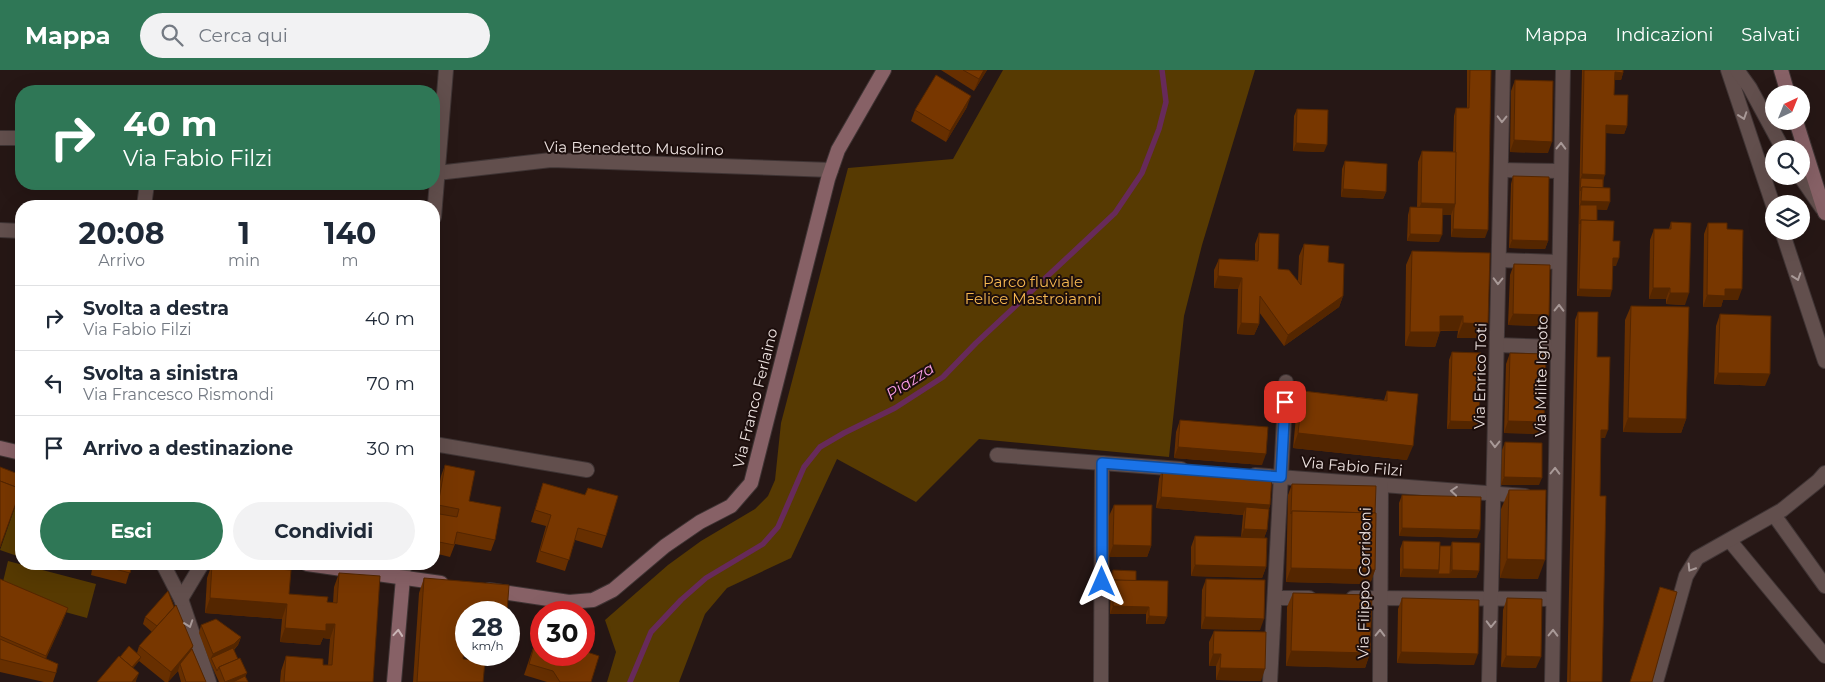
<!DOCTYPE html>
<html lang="it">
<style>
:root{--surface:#fff;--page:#f2f2f3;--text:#1f2937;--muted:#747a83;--line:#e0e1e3;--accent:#2f7756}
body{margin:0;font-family:Montserrat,sans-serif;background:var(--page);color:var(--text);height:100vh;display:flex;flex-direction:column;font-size:19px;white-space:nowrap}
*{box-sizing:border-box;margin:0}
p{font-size:16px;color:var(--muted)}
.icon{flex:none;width:28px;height:28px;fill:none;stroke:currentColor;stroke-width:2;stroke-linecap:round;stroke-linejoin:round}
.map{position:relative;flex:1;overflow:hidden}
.panel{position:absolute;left:15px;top:130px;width:425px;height:370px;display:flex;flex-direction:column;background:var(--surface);border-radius:20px;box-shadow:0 5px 20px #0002}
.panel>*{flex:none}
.banner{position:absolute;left:15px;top:15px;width:425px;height:105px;border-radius:20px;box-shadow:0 5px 20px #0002;background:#2f7756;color:#fff;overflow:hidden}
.needle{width:32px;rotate:43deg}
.tools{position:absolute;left:1765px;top:15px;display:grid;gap:10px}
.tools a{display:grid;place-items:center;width:45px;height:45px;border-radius:50%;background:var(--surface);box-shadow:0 5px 20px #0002;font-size:25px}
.speed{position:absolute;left:455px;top:531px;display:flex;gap:10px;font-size:25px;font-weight:700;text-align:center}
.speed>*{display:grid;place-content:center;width:65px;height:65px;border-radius:50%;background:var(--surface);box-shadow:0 5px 20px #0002;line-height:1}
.speed small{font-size:12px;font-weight:400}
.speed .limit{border:8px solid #d22;background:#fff;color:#111}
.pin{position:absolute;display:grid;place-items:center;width:42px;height:42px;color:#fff;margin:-21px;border-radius:10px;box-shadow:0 2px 8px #0006}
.me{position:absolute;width:55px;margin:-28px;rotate:0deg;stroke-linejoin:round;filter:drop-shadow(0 0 4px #0008)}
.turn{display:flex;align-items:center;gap:18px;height:105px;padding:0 25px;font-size:22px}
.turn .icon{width:65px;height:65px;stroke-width:2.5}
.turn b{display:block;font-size:35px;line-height:42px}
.eta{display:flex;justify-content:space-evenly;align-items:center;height:85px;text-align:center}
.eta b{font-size:30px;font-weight:700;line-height:35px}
.action{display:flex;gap:10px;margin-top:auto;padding:10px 25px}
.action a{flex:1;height:58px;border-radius:30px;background:var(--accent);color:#fff;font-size:20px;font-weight:700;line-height:58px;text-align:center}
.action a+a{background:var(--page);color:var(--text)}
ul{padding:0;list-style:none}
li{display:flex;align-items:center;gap:15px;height:65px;padding:0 25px;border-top:1px solid var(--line)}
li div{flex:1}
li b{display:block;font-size:19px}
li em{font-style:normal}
header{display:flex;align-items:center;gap:30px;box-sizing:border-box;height:70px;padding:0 25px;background:var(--accent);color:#fff}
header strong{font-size:24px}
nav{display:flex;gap:28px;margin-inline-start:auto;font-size:18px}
.search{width:350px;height:45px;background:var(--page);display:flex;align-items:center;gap:12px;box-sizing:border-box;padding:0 18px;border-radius:28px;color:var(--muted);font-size:19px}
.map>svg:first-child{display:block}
.green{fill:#573a02}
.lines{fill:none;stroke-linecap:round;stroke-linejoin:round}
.stream{stroke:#672a5a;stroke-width:5.5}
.minor-casing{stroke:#3f3434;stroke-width:16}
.secondary-casing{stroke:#3f3434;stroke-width:16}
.minor{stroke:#624f4d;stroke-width:14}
.secondary{stroke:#876166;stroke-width:14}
.wall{fill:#672f00}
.shaded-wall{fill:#542600}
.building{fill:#783700;stroke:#542600}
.oneway{stroke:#a89997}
.oneway2{stroke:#cab6b6}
.route-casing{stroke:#114b97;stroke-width:12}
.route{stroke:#1a73e8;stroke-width:9}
.labels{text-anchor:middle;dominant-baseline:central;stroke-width:4;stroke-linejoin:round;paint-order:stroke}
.street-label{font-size:15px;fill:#eee3e1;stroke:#1c0e0c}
.park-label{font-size:15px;fill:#f7b851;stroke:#1c0e0c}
.water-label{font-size:16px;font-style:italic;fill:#f79ce1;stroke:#1c0e0c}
</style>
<header>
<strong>Mappa</strong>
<div class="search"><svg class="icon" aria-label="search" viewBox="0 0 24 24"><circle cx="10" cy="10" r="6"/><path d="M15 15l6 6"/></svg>Cerca qui</div>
<nav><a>Mappa</a><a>Indicazioni</a><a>Salvati</a></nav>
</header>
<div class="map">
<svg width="1825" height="612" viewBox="0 0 1825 612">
<rect width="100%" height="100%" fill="#261715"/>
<g class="green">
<path d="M1003 0H1255L1202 175 1184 246 1169 387 979 369 916 432 837 389 791 488 727 518 705 544 679 612H607L616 582 605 550 668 495 701 471 755 439 768 426 775 410 781 353 848 98 953 89Z"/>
<path d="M15 437 21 439 20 487 0 480Z"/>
<path d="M8 491 96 514 87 548 0 524Z"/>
</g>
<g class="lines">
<path class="stream" d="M630 612 651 562 681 530 706 508 763 474 778 457 804 397 820 377 844 363 895 338 943 307 976 273 1115 143 1142 103 1159 59 1166 32 1162 0"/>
<defs>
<g id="minor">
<path d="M1728 0 1774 138"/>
<path d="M1737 0 1750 18 1783 79"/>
<path d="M0 68H21"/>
<path d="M1501 100 1561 101"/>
<path d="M437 103 551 90 831 100"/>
<path d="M1800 106 1822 138"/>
<path d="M144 136 147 114"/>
<path d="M434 147 446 0"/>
<path d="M0 160 21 161"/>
<path d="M1782 161 1825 291"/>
<path d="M1499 190 1559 192"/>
<path d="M1497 275 1558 277"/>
<path d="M434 374 587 400"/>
<path d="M997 385 1181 399"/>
<path d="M1255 405 1525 426"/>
<path d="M1774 445 1825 516"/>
<path d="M1730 471 1825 586"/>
<path d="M163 494 181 529 209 612"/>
<path d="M403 508 404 494"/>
<path d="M1275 528H1309"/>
<path d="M1353 528 1553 529"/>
<path d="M181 529 202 494"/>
<path d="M1101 612 1102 393"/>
<path d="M1270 612 1286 312"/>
<path d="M1380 612 1381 415"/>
<path d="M1489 612 1503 0"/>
<path d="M1552 612 1563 0"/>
<path d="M1656 612 1686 506 1697 488 1782 440 1818 411 1825 403"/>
</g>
<g id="secondary">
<path d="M1781 0 1788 24"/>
<path d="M1796 51 1825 143"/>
<path d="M0 378 21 383"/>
<path d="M307 494 441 513"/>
<path d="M489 520 569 532 593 530 613 520 665 476 700 452 731 436 751 413 828 109 838 80 884 0"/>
<path d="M394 612 403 508"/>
</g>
</defs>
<use href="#minor" class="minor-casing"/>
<use href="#secondary" class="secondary-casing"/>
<use href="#minor" class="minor"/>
<use href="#secondary" class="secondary"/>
</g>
<g class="wall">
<path d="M941 0H987L974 21Z"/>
<path d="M1467 0H1491L1485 168 1451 167V145H1442L1439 172 1407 171 1408 145 1410 137H1417L1418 92 1422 81 1453 82 1454 46 1456 38H1467Z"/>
<path d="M1582 0H1623V3L1621 10H1614V25L1627 56 1624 64 1606 63 1603 118 1607 140 1597 139V151L1613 171 1616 196H1613L1610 227 1577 226Z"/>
<path d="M1515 10 1548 83 1510 82 1511 21Z"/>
<path d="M967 37 946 72 911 51 915 40Z"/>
<path d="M1297 39 1324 82 1293 81 1294 46Z"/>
<path d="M1345 91 1386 122 1383 129 1341 127 1342 99Z"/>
<path d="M1513 106 1548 171 1545 179 1509 178 1511 114Z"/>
<path d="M1671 152 1685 235 1666 234V229H1649L1650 170 1654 159H1669Z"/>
<path d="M1708 153 1727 159 1738 230H1723L1721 237H1703L1704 164Z"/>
<path d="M1259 163 1278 199 1298 211 1299 186 1304 174 1328 192 1343 226 1339 237 1284 276 1259 242V254L1254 265 1237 264 1238 219 1214 218V200L1219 189 1255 190V174Z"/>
<path d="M1412 181 1483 268H1457L1458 261H1440L1435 277 1405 276 1406 195Z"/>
<path d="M1514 194 1549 245 1545 256 1508 255 1510 205Z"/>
<path d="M1631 236 1686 349 1681 363 1623 362 1625 250Z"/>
<path d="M1578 242 1597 287 1605 368H1601L1600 426 1602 612H1567L1575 250Z"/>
<path d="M1720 244 1765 316 1714 314 1716 256Z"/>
<path d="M1452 282 1477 359H1447L1449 290Z"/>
<path d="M1510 283 1540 364 1504 363 1506 294Z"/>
<path d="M1303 321 1384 330 1387 321 1407 390 1293 378 1297 336Z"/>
<path d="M1180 350 1262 395 1174 388 1176 362Z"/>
<path d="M1505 372 1539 415H1501L1502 380Z"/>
<path d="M445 395 495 470 491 481 455 474 450 487 434 483V443L441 406Z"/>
<path d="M1163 397 1270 435 1269 439 1267 460 1264 468 1266 497 1262 508 1191 506V477L1195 466 1254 467H1241L1243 445 1156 438 1159 409Z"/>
<path d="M543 413 585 425 588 418 606 466 602 478 575 470 565 501 536 492 546 456 531 452Z"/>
<path d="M1292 414 1375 500 1370 514 1286 512 1288 425Z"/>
<path d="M1509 420 1538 509 1500 508 1501 439Z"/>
<path d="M1402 425 1477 468 1399 466V433Z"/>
<path d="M1114 435 1151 476 1147 487H1109V446Z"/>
<path d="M1403 471 1440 476H1451L1452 472 1479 501 1476 508 1400 507V479Z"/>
<path d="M62 494H76L75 497Z"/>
<path d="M93 494H132L126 514 91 505Z"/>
<path d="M212 494 289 524 327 532 333 533 334 517 339 503 373 612H280L281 601 286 586 323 595H328L330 569 323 568 320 575 280 572 282 549 205 543 207 508Z"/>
<path d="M1113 500 1136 511 1167 547 1164 554H1146V544H1110L1111 504Z"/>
<path d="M424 508 465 569 463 589 483 612H413L419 523Z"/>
<path d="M0 509 62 553 46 588 56 603 53 612H44L0 602Z"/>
<path d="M1206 509 1260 560 1201 559 1202 520Z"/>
<path d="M1293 523 1370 583 1365 598 1286 596 1287 537Z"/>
<path d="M1402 528 1474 595 1397 593 1398 539Z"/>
<path d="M1507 528 1536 598 1501 597 1503 540Z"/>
<path d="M174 537 193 576 192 579 206 612H181L178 601 168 612H165L139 591 133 598 136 611 120 587 137 583 139 576 152 562 143 554 145 547Z"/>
<path d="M201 555 241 567 238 575 234 580 237 589 247 603 245 606 248 612H219L210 592 199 563Z"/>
<path d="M1214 561 1261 611 1216 610V596H1209V572Z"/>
<path d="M537 566 591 612H547L524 605Z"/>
</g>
<g class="shaded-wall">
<path d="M984 0H987L974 21 979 9Z"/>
<path d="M1615 2 1623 3 1621 10H1612Z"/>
<path d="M971 26 967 37 946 72 950 61Z"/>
<path d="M1606 55 1627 56 1624 64 1603 63Z"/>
<path d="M1514 70 1552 72 1548 83 1510 82Z"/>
<path d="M1296 73 1327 75 1324 82 1293 81Z"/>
<path d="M1582 104 1605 105 1602 113 1581 108Z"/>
<path d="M1343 119 1386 122 1383 129 1341 127Z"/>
<path d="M1581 131 1610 132 1607 140 1580 139V135Z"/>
<path d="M1421 133 1455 134 1451 145H1417Z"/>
<path d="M1453 159 1488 160 1485 168 1451 167Z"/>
<path d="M1410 164 1442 165 1439 172 1407 171Z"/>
<path d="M1512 170 1548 171 1545 179 1509 178Z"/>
<path d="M1613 188H1619L1616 196H1610Z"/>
<path d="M1218 206 1242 208 1238 219 1214 218Z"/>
<path d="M1653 218H1670L1666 229H1649Z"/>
<path d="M1579 219 1612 220 1610 227 1577 226Z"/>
<path d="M1725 219H1742L1738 230H1723L1721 237H1703L1707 225Z"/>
<path d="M1670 223H1689L1685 235 1666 234Z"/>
<path d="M1343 226 1339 237 1284 276 1288 265Z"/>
<path d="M1513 244 1549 245 1545 256 1508 255Z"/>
<path d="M1440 246H1463L1458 261 1435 260Z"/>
<path d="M1241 253 1259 254 1254 265 1237 264Z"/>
<path d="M1463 253 1488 254 1483 268H1457Z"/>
<path d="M1410 262H1440L1435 277 1405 276Z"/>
<path d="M1718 303 1770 304 1765 316 1714 314Z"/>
<path d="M1628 348 1686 349 1681 363 1623 362Z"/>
<path d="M1450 351 1479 352 1477 359H1447Z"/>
<path d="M1508 351 1544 352 1540 364 1504 363Z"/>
<path d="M1601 360H1608L1605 368H1598Z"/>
<path d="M1298 363 1413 376 1407 390 1293 378Z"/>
<path d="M1178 377 1266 384 1262 395 1174 388Z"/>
<path d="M1504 407 1542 408 1539 415H1501Z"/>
<path d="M1161 427 1270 435 1266 447 1246 437 1243 445 1156 438Z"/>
<path d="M1402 458 1480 460 1477 468 1399 466Z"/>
<path d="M1244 459 1267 460 1264 468 1241 467Z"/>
<path d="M1113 475 1151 476 1147 487H1109Z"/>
<path d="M1507 489 1545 490 1538 509 1500 508Z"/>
<path d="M1195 495 1266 497 1262 508 1191 506Z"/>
<path d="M1291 498 1375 500 1370 514 1286 512Z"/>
<path d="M1403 499 1439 500 1450 504 1452 500 1479 501 1476 508 1400 507Z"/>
<path d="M210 528 287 534 282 549 205 543Z"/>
<path d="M1113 536 1149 537 1146 544H1110Z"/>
<path d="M68 538 62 553 41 600 46 586Z"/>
<path d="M1149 546 1167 547 1164 554H1146Z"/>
<path d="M1205 547 1264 549 1260 560 1201 559Z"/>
<path d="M326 554H335L330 569 323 568 320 575 280 572 285 558Z"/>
<path d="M241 567 238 575 231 582 211 588 213 584Z"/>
<path d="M193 576 189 587 180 594 178 601 168 612 171 602Z"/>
<path d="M1291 581 1370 583 1365 598 1286 596Z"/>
<path d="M1401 582 1478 584 1474 595 1397 593Z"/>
<path d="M1213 584H1221L1216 596H1209Z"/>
<path d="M1506 586 1541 587 1536 598 1501 597Z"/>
<path d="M141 587 139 591 128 604 129 600Z"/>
<path d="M1220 598 1265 599 1261 611 1216 610Z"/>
<path d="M139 603 136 611V612H132Z"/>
<path d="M247 603 244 610 240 612H226Z"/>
</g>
<g class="building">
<path d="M963 0H984L979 9Z"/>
<path d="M1470 0H1491L1488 160 1453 159 1454 138 1455 134 1456 38H1469Z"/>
<path d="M1584 0H1623V3L1615 2 1614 25H1628L1627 56 1606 55 1605 105 1582 104Z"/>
<path d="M936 5 971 26 950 61 915 40Z"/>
<path d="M1515 10 1553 11 1552 72 1514 70Z"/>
<path d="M1297 39 1328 40 1327 75 1296 73Z"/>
<path d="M1422 81 1456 82 1455 134 1421 133Z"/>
<path d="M1345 91 1387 94 1386 122 1343 119Z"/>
<path d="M1513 106 1549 107 1548 171 1512 170Z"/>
<path d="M1581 108 1603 109V118L1582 117 1580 121Z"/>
<path d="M1582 117 1610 118V132L1581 131Z"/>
<path d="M1580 135H1597V151L1581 150 1580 154Z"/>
<path d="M1410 137 1443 138 1442 165 1410 164Z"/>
<path d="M1581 150 1614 151 1613 171H1620L1619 188H1613L1612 220 1579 219Z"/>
<path d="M1671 152 1691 153 1689 223H1670V218H1653L1654 159H1671Z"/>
<path d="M1708 153H1727V159L1743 160 1742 219H1725V226L1707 225Z"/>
<path d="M1259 163 1279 164 1278 199 1289 200 1301 215 1304 174 1329 176 1328 192 1344 194 1343 226 1288 265 1260 226 1259 254 1241 253 1242 208 1218 206 1219 189 1258 191Z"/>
<path d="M1412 181 1490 183 1488 254 1463 253V246H1440V262H1410Z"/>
<path d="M1514 194 1550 195 1549 245 1513 244Z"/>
<path d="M1631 236 1689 237 1686 349 1628 348Z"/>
<path d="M1578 242H1598L1597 287H1610L1608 360H1601L1600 426H1606L1602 612H1570Z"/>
<path d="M1720 244 1771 246 1770 304 1718 303Z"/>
<path d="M1452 282 1481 283 1479 352 1450 351Z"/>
<path d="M1510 283 1546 284 1544 352 1508 351Z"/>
<path d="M1303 321 1387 331V321L1418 324 1413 376 1298 363Z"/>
<path d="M1180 350 1268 357 1266 384 1178 377Z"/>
<path d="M1505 372 1542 373V408L1504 407Z"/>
<path d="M445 395 475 401 469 431 501 437 495 470 457 462 454 475 434 471V443L457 447 459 439 438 435Z"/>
<path d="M0 397 21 405V419L0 411Z"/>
<path d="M1163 397 1272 406 1270 435 1161 427Z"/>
<path d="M0 411 21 419 0 477Z"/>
<path d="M543 413 585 425 588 418 618 426 606 466 578 458 569 490 540 481 551 445 535 440Z"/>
<path d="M1292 414 1376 416 1375 443 1292 441 1291 444Z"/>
<path d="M1509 420H1546L1545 490 1507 489Z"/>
<path d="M1402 425 1481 427 1480 460 1402 458Z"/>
<path d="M1114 435H1152L1151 476 1113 475Z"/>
<path d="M1246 437 1269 439 1267 460 1244 459Z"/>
<path d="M1292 441 1376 443 1375 500 1291 498Z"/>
<path d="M1195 466 1267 468 1266 497 1195 495Z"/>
<path d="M1403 471 1440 472 1439 500 1403 499Z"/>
<path d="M1452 472 1480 473 1479 501 1452 500Z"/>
<path d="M1440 476H1451L1450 504H1438L1439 500Z"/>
<path d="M96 494H132L130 503Z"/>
<path d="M212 494 291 500 289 524 328 527 327 532 337 533 339 503 380 506 373 612H284L286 586 323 589V595H332L335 554H326V561L285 558 287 534 210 528Z"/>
<path d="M1113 500 1136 501V511L1114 510 1112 514Z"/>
<path d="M424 508 509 515 507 542H466V554L463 589 485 591 483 612H417Z"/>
<path d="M0 509 68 538 46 586 0 566Z"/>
<path d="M1206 509 1265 510 1264 549 1205 547Z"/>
<path d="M1114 510 1168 511 1167 547 1149 546V537L1113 536Z"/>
<path d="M1660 517 1677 522 1652 612H1630Z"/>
<path d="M168 521 174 537 157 556 145 547Z"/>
<path d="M1293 523 1372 525 1370 583 1291 581Z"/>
<path d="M1402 528 1479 530 1478 584 1401 582Z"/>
<path d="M1507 528 1542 529 1541 587 1506 586Z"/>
<path d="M176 535 193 576 171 602 139 576Z"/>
<path d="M216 549 241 567 234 574 213 584 201 555Z"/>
<path d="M1214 561 1266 562 1265 599 1220 598 1221 584H1213Z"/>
<path d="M537 566 541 568V585H584V581L599 586 591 612H560L553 601 529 594Z"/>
<path d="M0 569 58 594 56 603 0 589Z"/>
<path d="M129 576 141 587 132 597 120 587Z"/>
<path d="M233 578 238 589 219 597 217 601 211 588Z"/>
<path d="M192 579 206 612H186L180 594Z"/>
<path d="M119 586 139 603 132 612H97Z"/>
<path d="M240 588 247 603 225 612 219 597Z"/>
<path d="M245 606 248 612H233Z"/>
</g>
<defs><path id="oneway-chevron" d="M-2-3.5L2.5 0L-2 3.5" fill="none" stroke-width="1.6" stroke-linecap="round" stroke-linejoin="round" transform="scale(1.25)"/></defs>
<g class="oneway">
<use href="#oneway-chevron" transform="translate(1743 46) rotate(71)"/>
<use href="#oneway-chevron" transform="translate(1502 49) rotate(91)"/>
<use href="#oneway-chevron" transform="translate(1561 76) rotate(-89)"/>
<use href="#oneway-chevron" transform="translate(1797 207) rotate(71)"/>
<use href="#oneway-chevron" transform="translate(1498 211) rotate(91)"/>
<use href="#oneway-chevron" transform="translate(1559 238) rotate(-89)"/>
<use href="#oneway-chevron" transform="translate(1495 374) rotate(91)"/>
<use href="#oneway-chevron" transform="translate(1555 401) rotate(-89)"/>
<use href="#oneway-chevron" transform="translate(1454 421) rotate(-175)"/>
<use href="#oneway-chevron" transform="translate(1691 498) rotate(122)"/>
<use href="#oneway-chevron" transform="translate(189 554) rotate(71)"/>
<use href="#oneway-chevron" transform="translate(1491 554) rotate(91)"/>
<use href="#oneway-chevron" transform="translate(1380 563) rotate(-89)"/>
<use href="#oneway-chevron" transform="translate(1553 563) rotate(-89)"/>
</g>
<use class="oneway2" href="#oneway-chevron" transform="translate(398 563) rotate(-85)"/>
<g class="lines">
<defs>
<path id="route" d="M1102 512V393L1281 407 1285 332"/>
</defs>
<use href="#route" class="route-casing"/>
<use href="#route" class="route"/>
</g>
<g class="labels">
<g class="street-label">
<text transform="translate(634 78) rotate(1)">Via Benedetto Musolino</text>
<text transform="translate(1480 306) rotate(-89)">Via Enrico Toti</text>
<text transform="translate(1541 306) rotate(-89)">Via Milite Ignoto</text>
<text transform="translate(755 328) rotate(-76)">Via Franco Ferlaino</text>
<text transform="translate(1352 396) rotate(5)">Via Fabio Filzi</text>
<text transform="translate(1364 513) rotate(-89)">Via Filippo Corridoni</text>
</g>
<g class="park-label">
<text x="1033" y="211">Parco fluviale<tspan x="1033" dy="17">Felice Mastroianni</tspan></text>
</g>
<g class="water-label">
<text transform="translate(910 311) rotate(-33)">Piazza</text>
</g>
</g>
</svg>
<div class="tools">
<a><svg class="needle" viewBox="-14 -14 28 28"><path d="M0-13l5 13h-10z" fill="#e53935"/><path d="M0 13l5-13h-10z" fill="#747a83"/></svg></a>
<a><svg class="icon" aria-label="search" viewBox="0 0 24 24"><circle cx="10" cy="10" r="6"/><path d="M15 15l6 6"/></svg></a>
<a><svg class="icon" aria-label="layers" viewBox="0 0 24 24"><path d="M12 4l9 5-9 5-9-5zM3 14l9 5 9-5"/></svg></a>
</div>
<div class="speed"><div>28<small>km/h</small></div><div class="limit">30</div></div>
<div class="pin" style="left:1285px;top:332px;background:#d93025"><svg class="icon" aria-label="arrive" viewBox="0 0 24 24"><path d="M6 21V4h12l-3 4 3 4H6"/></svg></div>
<svg class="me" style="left:1102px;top:512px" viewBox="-20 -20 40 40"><path d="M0-17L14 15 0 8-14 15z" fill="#1a73e8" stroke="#fff" stroke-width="4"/></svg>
<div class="banner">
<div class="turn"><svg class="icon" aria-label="right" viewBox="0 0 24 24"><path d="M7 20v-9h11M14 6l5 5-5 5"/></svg><div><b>40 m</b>Via Fabio Filzi</div></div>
</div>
<section class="panel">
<div class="eta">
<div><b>20:08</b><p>Arrivo</p></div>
<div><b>1</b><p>min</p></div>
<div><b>140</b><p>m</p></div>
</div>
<ul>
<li><svg class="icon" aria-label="right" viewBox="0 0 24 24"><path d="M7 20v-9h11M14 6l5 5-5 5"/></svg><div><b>Svolta a destra</b><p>Via Fabio Filzi</p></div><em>40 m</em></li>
<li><svg class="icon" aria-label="left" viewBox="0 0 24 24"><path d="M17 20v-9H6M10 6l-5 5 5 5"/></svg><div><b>Svolta a sinistra</b><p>Via Francesco Rismondi</p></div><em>70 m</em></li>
<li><svg class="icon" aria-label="arrive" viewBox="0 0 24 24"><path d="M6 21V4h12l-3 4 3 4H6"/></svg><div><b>Arrivo a destinazione</b></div><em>30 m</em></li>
</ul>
<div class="action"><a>Esci</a><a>Condividi</a></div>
</section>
</div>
